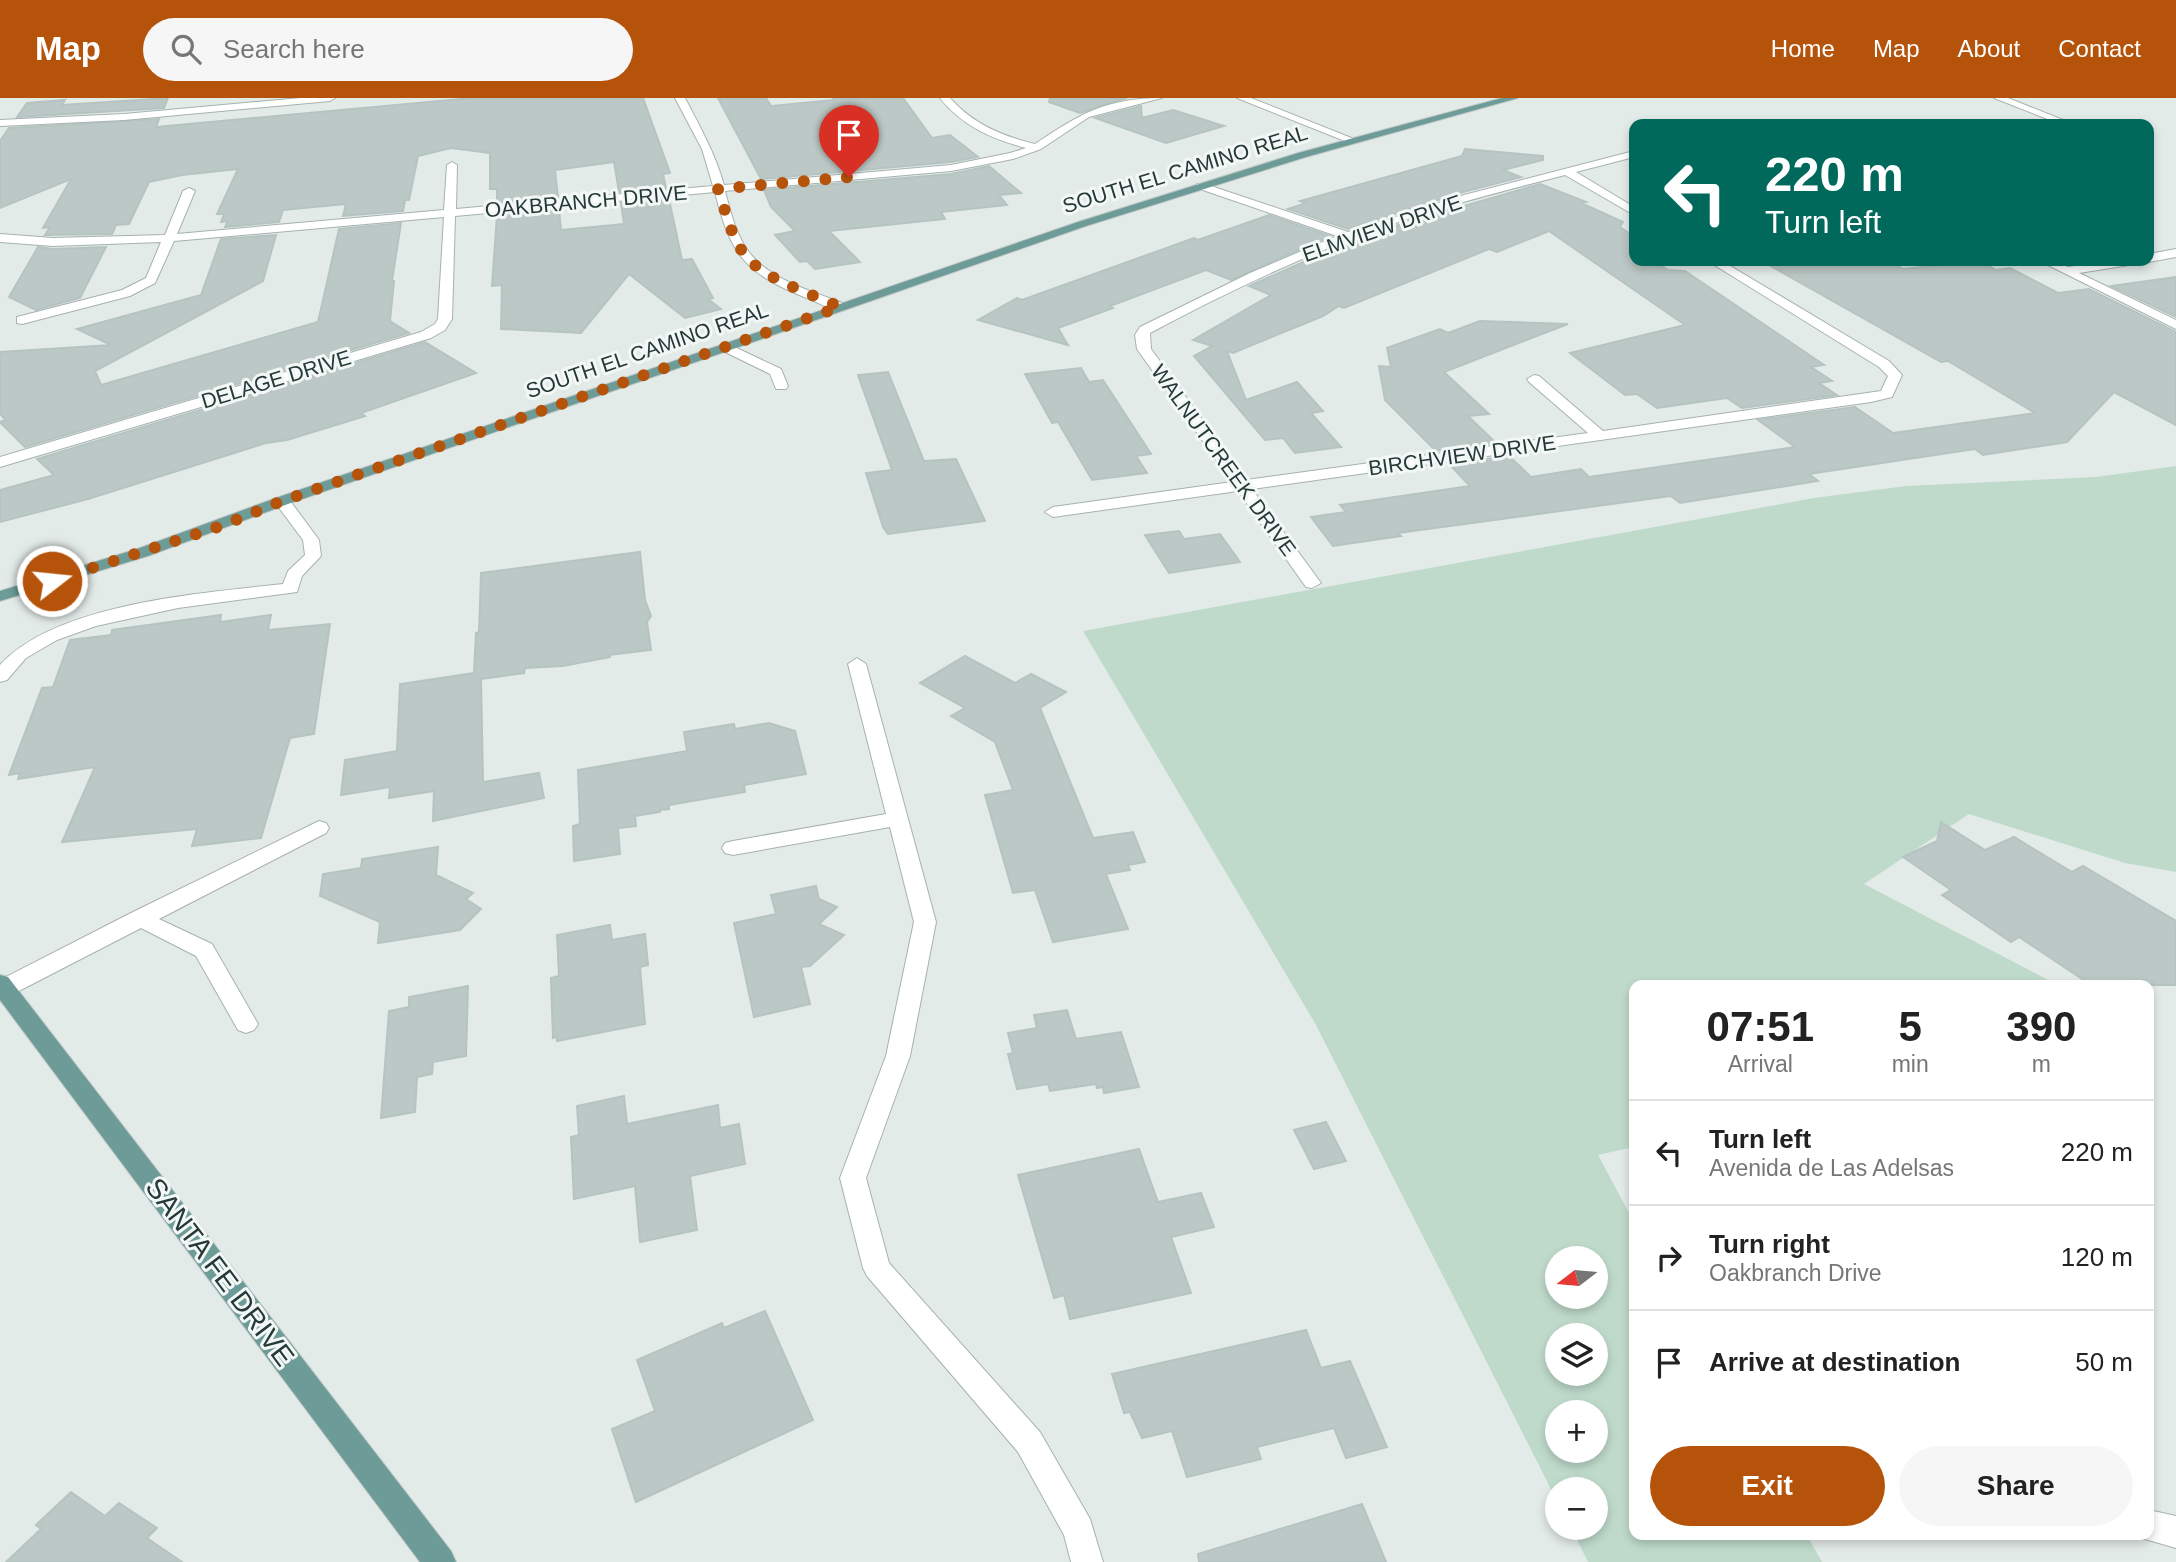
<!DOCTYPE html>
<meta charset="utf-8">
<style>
:root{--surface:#fff;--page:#f6f6f6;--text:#222;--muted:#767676;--line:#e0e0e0;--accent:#b45309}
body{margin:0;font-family:Helvetica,sans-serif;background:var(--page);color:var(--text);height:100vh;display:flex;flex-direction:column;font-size:26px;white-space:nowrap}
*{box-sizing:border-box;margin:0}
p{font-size:23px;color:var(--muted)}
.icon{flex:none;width:38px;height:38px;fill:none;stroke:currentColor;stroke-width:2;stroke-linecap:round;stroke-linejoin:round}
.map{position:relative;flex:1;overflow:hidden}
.sheet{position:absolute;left:1629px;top:882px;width:525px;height:560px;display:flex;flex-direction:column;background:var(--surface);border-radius:14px;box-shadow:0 4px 10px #0003}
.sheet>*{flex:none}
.banner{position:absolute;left:1629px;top:21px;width:525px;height:147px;border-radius:14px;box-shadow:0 4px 10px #0003;background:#00695c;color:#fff;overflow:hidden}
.needle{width:46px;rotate:254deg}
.tools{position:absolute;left:1545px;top:1148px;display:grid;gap:14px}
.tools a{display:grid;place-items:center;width:63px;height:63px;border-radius:50%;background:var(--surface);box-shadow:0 4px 10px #0003;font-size:35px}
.pin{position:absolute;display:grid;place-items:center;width:60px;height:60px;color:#fff;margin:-72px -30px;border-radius:50% 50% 50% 0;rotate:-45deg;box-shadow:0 0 7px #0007}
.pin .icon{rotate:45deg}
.me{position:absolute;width:77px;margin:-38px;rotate:74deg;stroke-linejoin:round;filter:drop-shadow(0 0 5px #0008)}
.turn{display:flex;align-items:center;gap:24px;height:147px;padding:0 21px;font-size:32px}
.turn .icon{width:91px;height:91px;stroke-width:2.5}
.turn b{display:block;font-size:49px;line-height:60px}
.eta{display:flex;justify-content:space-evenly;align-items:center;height:119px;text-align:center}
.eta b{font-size:42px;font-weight:700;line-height:49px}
.action{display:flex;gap:14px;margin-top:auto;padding:14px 21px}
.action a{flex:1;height:80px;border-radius:42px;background:var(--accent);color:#fff;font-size:28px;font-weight:700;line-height:80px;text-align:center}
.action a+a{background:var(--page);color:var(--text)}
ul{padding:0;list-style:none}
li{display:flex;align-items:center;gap:21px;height:105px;padding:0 21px;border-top:2px solid var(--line)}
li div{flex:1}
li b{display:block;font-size:26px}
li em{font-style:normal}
header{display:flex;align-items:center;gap:42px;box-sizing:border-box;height:98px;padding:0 35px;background:var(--accent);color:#fff}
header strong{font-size:33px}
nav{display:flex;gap:38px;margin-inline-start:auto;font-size:24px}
.search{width:490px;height:63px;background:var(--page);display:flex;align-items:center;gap:18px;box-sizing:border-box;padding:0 24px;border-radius:38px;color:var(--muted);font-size:26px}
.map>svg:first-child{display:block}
.green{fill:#bfdacb;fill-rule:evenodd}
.building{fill:#bcc8c5;stroke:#b6c4c1;stroke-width:2}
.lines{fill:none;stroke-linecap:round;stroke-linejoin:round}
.minor-casing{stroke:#a6b2b0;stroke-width:2}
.major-casing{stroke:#c2c8c7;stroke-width:2}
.minor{fill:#fff;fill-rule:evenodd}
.major{fill:#6d9b98;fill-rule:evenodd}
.route{stroke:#b45309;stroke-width:12;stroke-dasharray:0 21.6}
.labels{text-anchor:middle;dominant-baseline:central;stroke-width:6;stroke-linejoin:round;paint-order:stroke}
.far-street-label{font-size:21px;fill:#253a38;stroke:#f3f8f6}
.near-street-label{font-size:28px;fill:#253a38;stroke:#f3f8f6}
</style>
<header>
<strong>Map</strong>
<div class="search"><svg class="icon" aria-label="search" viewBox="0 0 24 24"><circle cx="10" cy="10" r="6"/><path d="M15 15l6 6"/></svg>Search here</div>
<nav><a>Home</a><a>Map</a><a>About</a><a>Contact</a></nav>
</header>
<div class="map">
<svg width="2176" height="1464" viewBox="0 0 2176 1464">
<rect width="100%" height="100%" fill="#e3ebe9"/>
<path class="green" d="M2176 368V774L2125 765 1969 716 1864 786 2052 884 2050 887H1634V1049L1598 1057 1634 1124V1437H1807L1822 1464H1588L1571 1430H1596V1391H1558L1557 1403 1316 927 1083 533 1814 400 1906 388 2096 379ZM1558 1160H1596V1199H1558ZM1558 1237H1596V1276H1558ZM1558 1314H1596V1353H1558Z"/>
<g class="building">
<path d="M168 0 164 10 17 19 27 5 65 2 62 7Z"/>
<path d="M472 0H643L670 75 663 76 666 90 619 94 614 64 555 72 558 99 497 105V91H490V55L451 50 418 58 409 102H405L403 113 343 118 346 106 283 112 279 124 225 129 228 123 221 124 224 116H217L238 71 182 77 149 84 129 126 116 127 112 136 45 137 50 129 43 130 71 81 0 110V43L9 30 159 21 156 29Z"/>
<path d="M718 0H766L771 8 834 2 833 0H903L932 40 950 37 978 59 951 64 761 81Z"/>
<path d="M1050 0H1127L1080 15 1049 4Z"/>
<path d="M1141 8 1142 20 1173 12 1224 28 1166 45 1095 20Z"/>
<path d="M1465 51 1543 58V62L1503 72 1521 79 1463 94 1348 131 1288 111 1306 105 1300 103 1462 58Z"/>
<path d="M989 68 1021 95 999 97 1007 107 941 114 945 121 829 133 860 164 815 171 807 163 800 164 775 137 795 133 771 109 764 92 951 76Z"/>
<path d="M1540 86 1586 104 1581 105 1623 124 1620 129 1634 139V163H1654L1668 172 1685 173 1824 267 1811 269 1832 283 1819 285 1837 297 1742 310 1727 300 1657 310 1637 296 1625 297 1570 255 1685 227 1549 133 1497 154 1489 151 1344 210 1339 208 1323 218 1233 255 1227 253 1246 302 1297 284 1323 313 1311 315 1341 349 1295 355 1283 340 1265 342 1194 258 1212 248 1193 242 1271 197 1249 188 1315 159 1395 128Z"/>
<path d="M669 101 682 162 692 161 713 200 708 201 721 211 685 220 629 176 581 235 501 231 502 187 492 188 497 117 559 111 561 132 624 126 621 105Z"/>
<path d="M1269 117 1330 138 1231 182 1206 172 1110 208 1113 210 1058 230 1068 247 978 222 1017 200 1022 202 1194 140 1198 142Z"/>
<path d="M401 125 392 183H394L390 223 409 235 25 349 0 324 6 322 0 316V254L111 247 77 231 201 197 221 141 276 137 263 183 95 273 101 287 318 224 339 131Z"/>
<path d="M38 149 53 151 106 149 80 200 36 212 9 199Z"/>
<path d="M1762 163H1888L1903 171 1979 163 1996 172 2010 170 2058 195 2089 191 2176 234V327L2114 294 2067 344 1983 357 1975 351 1809 376 1818 383 1680 405 1671 398 1398 435 1401 438 1333 448 1311 419 1346 414 1340 407 1470 388 1449 366 1509 358 1531 379 1581 371 1589 379 1795 349 1758 322 1855 309 1893 335 2035 315 1948 263 1941 264Z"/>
<path d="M2176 179V219L2111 188Z"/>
<path d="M1480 223 1568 226 1444 274 1489 316 1468 318 1496 345 1436 353 1385 302 1379 268 1391 269 1387 250 1440 231 1448 235Z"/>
<path d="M425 244 476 275 361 315 365 318 287 342 266 345 88 401 0 424V392L54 377 37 361Z"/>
<path d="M1081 270 1089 284 1103 282 1151 356 1136 358 1147 375 1092 382 1058 324 1052 325 1025 276Z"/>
<path d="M888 274 924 363 956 361 985 423 888 436 883 429 866 375 892 372 858 277Z"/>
<path d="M1179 433 1184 441 1220 436 1240 464 1169 475 1145 437Z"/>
<path d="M640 454 645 502 651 518 647 524 651 552 609 557 610 559 563 568 525 570 524 575 481 581 483 684 539 675 544 700 433 723 434 693 389 700 390 689 341 697 345 662 397 653 400 586 474 575 476 535 479 534 481 475Z"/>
<path d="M221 517 220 524 271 517 268 532 330 526 314 636 290 640 261 740 192 748 197 731 62 744 95 669 18 681 20 675 9 677 42 590 53 589 70 542 111 537 112 532Z"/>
<path d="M965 558 1015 585 1031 576 1066 594 1040 610 1093 740 1133 734 1145 764 1128 767 1130 772 1106 776 1128 831 1053 844 1035 792 1013 795 985 697 1013 692 995 644 951 618 965 610 920 585Z"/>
<path d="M769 625 795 633 806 676 744 687 745 694 669 707V711L660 712V714L635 718 636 728 618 730 620 756 574 763 573 728 580 726 578 672 687 653 684 634 734 626 735 631Z"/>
<path d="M1941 724 1985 752 2014 739 2072 774 2083 768 2176 823V887H2091L2019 839 2011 844 1942 797 1951 792 1903 759 1937 743Z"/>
<path d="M438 749 436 777 473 795 466 801 481 811 460 832 378 845 380 824 320 798 323 776 361 770 362 761Z"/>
<path d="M816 788 819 801 837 809 819 826 844 837 810 868 801 869 810 906 754 919 734 825 776 816 771 797Z"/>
<path d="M610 827 612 842 645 836 648 867 640 869 645 926 557 943V939L553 940 551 880 559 878 557 837Z"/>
<path d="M468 888 466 958 433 964 432 976 417 979 415 1014 381 1020 389 913 409 909V899Z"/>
<path d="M1067 912 1076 941 1121 934 1139 989 1104 995 1103 989 1097 990 1096 986 1050 993 1048 986 1017 991 1008 956 1013 955 1008 935 1037 930 1034 917Z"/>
<path d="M624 998 627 1026 718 1007 720 1030 739 1026 745 1066 690 1078 697 1132 640 1144 635 1088 574 1101 571 1039 579 1037 577 1008Z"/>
<path d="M1326 1024 1346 1063 1314 1071 1294 1032Z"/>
<path d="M1139 1051 1158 1104 1201 1095 1214 1129 1171 1139 1191 1195 1070 1221 1064 1197 1054 1200 1018 1077Z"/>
<path d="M765 1213 813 1322 636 1404 612 1331 655 1313 637 1262 722 1225 724 1230Z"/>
<path d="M1306 1232 1321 1270 1350 1263 1387 1349 1346 1360 1334 1330 1257 1349 1261 1361 1187 1379 1172 1333 1142 1340 1130 1314 1124 1315 1112 1276Z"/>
<path d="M71 1394 105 1418 119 1405 157 1430 147 1440 182 1464H6L41 1431 36 1427Z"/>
<path d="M1362 1406 1386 1464H1199L1198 1456Z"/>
</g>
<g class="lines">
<defs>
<g id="minor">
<path d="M301 0H335L330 3 124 22 0 28V22L124 16Z"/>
<path d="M675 0H685C700 29 715 55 724 87L951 67 1010 55 1026 50C992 41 962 28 940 0H950C973 26 1002 38 1035 46 1080 16 1106 0 1162 0L1089 19 1041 51 1013 61 951 73 725 93C730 112 735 133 746 150 766 181 812 193 845 206V212C833 214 820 205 809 201 747 176 731 160 715 94L455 118 452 221 445 232 431 240 0 369V359L421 234 435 226 438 221 444 119 174 143 155 185 130 198 22 226 17 225V219L122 192 146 180 161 144 53 148 0 144V136L53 140 165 137 183 93 189 90 195 93 177 136 444 112 447 67 452 64 457 67 456 111 713 88 702 51Z"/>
<path d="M1237 0H1251L1359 43 1350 45Z"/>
<path d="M1994 0H2008L2073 26H2060Z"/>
<path d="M1634 53V59L1576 74 1634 109V117L1565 77C1499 94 1433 111 1370 134 1294 162 1221 197 1150 235L1151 251 1246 382 1588 335 1529 284 1527 281 1534 277 1539 278 1603 333 1881 293 1888 278 1879 269 1708 163H1722L1889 263 1902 277 1892 299 1871 304 1252 391 1321 485 1312 490 1306 489 1238 393 1053 419 1045 414 1053 409 1232 384 1137 251 1135 237 1140 229 1250 175 1337 138 1197 90V86H1205L1348 134 1464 97Z"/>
<path d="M2176 151V159L2149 164 2145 163H2149V156Z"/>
<path d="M2040 163H2055L2068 169 2108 163H2135L2129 167 2079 175 2176 222V231Z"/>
<path d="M726 245 781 271 788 288 786 291H776L770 276 721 252 719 249Z"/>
<path d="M282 398 288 400 319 442 321 458 302 478 297 494 178 510 96 528 57 542 26 560 7 582 0 584V567C56 505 203 495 283 486L288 473 305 457 303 442 274 403Z"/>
<path d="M857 560 866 566 936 824 910 958 866 1080 889 1165 1040 1334 1090 1421 1103 1464H1071L1064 1437 1018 1354 867 1178 863 1170 840 1080 886 958 914 824 890 729 733 757 725 755 722 750 725 745 733 743 886 716 848 566Z"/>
<path d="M319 723 326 725 329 730 326 735 159 821 212 846 258 926 254 932 246 935 238 932 196 858 141 830 13 896 0 897V882L131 815Z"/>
<path d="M2149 1412 2176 1418V1450L2138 1439 2137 1437H2149Z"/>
</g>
<g id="major">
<path d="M1502 0H1518L1306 59 1086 128 288 406 148 458 0 503V493L137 451 276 400 1078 124 1298 55Z"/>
<path d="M0 877 8 879 451 1453 456 1464H420L0 902Z"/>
</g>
</defs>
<use href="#minor" class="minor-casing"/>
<use href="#major" class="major-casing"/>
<use href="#minor" class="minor"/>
<use href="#major" class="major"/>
</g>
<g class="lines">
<path class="route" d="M52 483 224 427 282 403 840 209C812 196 759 180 742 153 730 135 725 111 718 91L849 79"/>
</g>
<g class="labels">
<g class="far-street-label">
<text transform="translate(1185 71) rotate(-17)">SOUTH EL CAMINO REAL</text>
<text transform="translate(586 103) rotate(-5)">OAKBRANCH DRIVE</text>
<text transform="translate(1382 130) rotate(-19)">ELMVIEW DRIVE</text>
<text transform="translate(647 252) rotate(-19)">SOUTH EL CAMINO REAL</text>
<text transform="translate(276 281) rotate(-17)">DELAGE DRIVE</text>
<text transform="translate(1462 357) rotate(-8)">BIRCHVIEW DRIVE</text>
<text transform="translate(1224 362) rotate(54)">WALNUTCREEK DRIVE</text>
</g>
<g class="near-street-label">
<text transform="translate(220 1174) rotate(53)">SANTA FE DRIVE</text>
</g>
</g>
</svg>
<div class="tools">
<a><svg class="needle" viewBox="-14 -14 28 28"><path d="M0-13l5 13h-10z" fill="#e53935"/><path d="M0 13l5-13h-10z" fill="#767676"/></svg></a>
<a><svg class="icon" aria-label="layers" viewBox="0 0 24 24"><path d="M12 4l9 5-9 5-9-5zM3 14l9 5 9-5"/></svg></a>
<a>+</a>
<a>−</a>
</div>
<div class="pin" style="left:849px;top:79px;background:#d93025"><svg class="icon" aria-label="arrive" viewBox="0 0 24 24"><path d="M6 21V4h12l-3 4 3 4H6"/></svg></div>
<svg class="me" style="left:52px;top:483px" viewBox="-20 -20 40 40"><circle r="17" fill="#b45309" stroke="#fff" stroke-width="3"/><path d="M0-11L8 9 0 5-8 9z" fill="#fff"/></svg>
<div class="banner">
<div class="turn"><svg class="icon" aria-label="left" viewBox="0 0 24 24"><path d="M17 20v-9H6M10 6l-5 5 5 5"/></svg><div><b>220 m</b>Turn left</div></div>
</div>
<section class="sheet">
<div class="eta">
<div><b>07:51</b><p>Arrival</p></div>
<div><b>5</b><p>min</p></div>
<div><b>390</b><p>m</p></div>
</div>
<ul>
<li><svg class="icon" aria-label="left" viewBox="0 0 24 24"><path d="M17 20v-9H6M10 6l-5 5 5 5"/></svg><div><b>Turn left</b><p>Avenida de Las Adelsas</p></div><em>220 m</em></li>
<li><svg class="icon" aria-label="right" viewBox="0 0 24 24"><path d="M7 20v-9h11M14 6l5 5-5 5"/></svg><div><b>Turn right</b><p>Oakbranch Drive</p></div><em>120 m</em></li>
<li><svg class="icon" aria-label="arrive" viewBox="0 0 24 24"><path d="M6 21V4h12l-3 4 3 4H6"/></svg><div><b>Arrive at destination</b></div><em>50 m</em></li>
</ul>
<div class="action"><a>Exit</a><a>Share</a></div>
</section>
</div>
